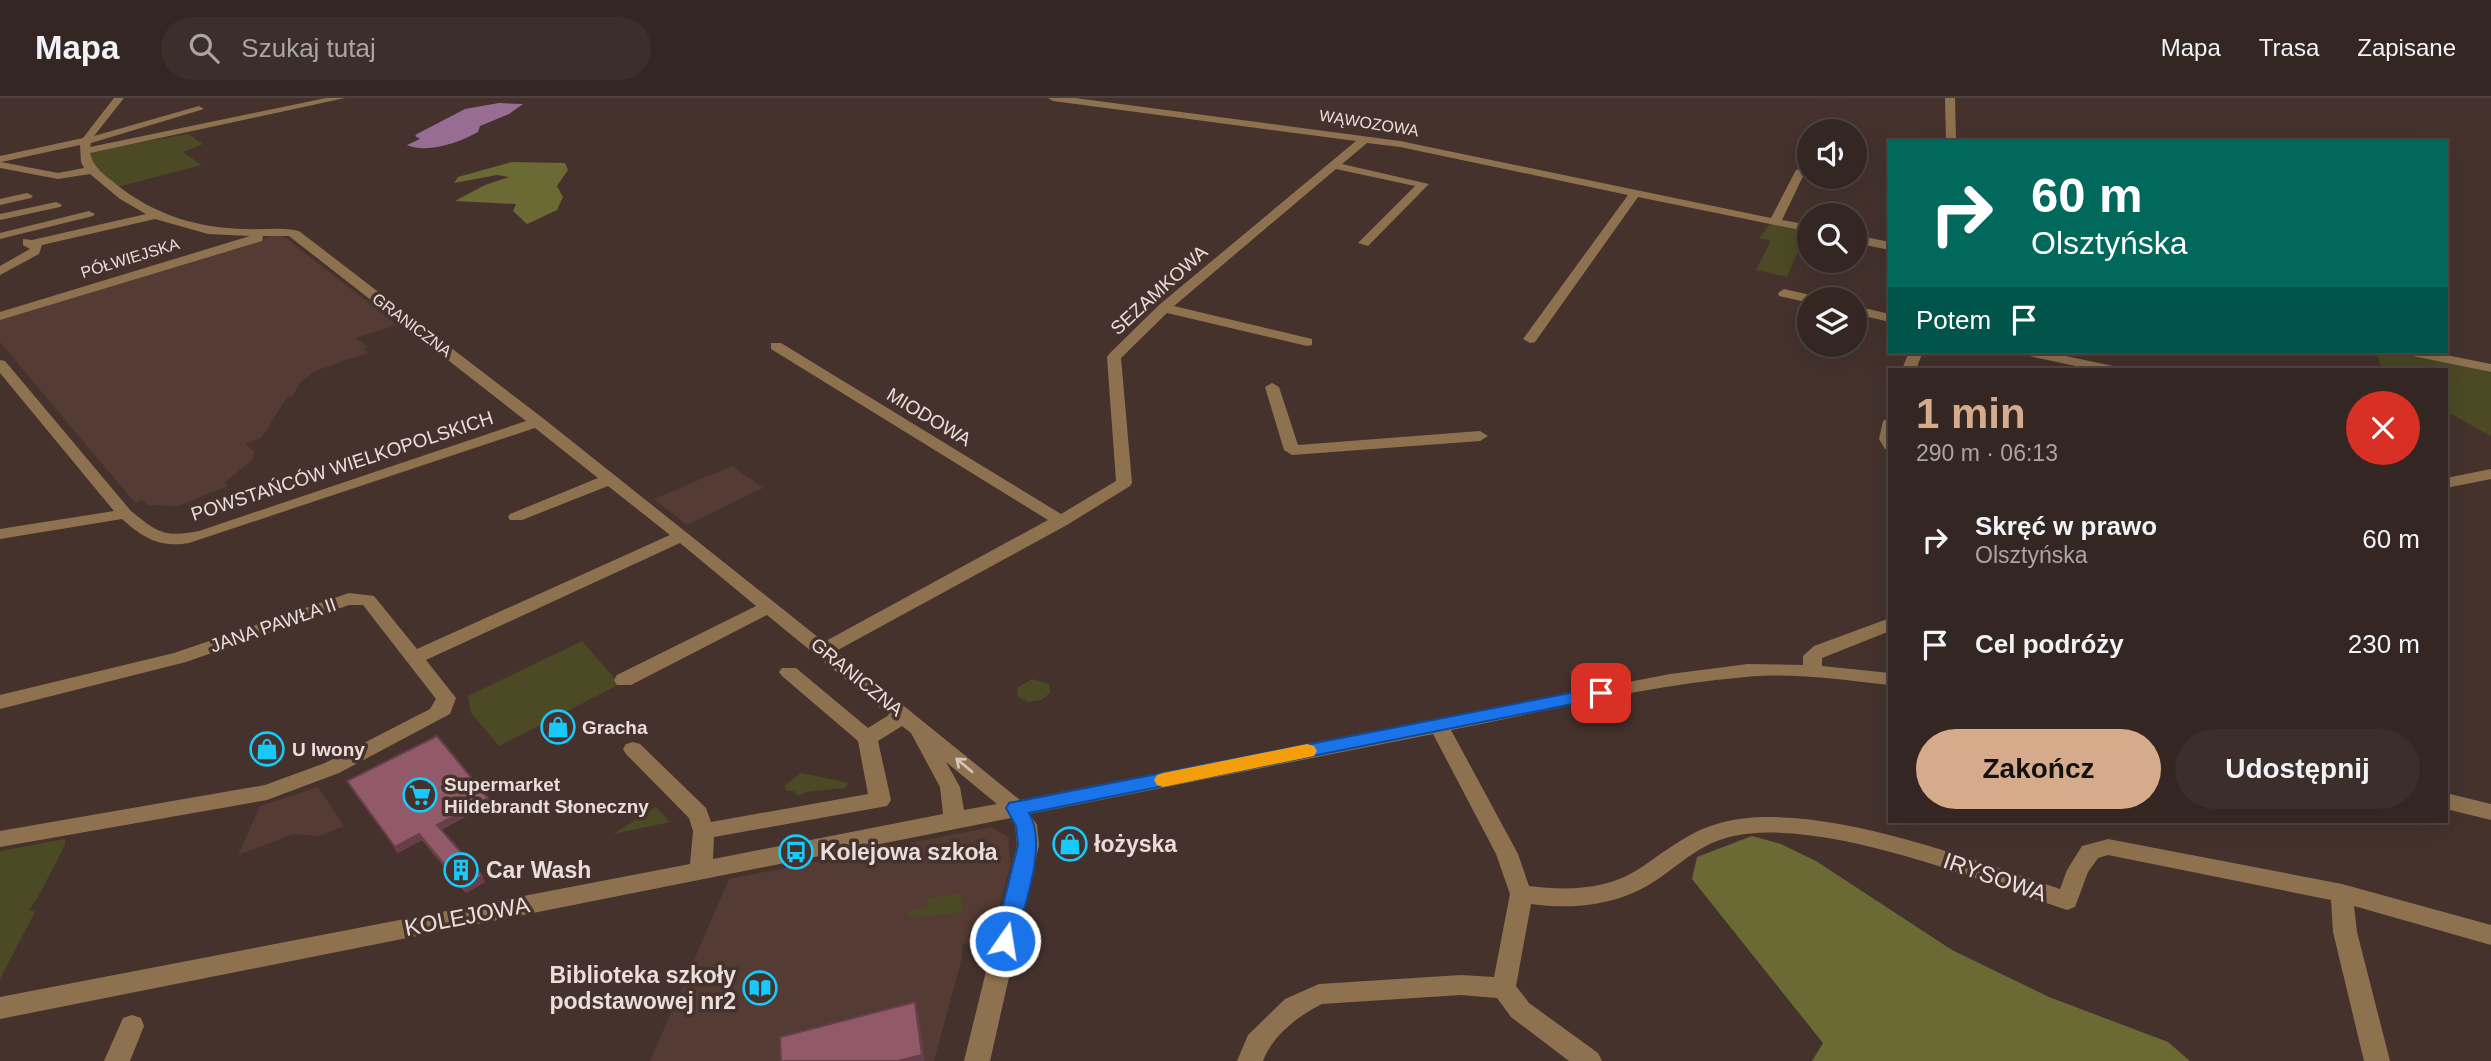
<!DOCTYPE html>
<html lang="pl">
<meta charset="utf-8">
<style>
:root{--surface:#342622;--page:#3c2e2a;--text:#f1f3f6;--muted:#a9a5a5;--line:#4e4340;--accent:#d6ab8b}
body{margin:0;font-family:Arial,sans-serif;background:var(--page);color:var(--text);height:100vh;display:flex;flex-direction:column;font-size:26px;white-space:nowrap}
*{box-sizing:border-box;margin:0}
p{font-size:23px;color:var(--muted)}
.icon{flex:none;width:38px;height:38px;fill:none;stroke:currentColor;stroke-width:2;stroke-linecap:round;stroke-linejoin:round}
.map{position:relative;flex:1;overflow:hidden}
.drawer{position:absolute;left:1888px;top:270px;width:560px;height:455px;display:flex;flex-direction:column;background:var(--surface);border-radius:0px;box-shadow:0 7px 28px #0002,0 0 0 2px var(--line)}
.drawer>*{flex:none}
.hud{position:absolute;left:1888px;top:42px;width:560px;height:214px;border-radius:0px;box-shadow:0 7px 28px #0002,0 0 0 2px var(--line);background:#00695c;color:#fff;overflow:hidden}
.tools{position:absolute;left:1797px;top:21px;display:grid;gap:14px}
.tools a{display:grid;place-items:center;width:70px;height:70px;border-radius:50%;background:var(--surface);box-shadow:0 7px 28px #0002,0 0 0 2px var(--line);font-size:35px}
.pin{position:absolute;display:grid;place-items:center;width:60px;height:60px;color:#fff;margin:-30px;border-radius:14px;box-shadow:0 4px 10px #0006}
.me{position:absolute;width:77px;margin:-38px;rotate:13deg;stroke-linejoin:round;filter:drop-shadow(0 0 5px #0008)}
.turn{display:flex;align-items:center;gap:24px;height:147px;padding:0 28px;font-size:32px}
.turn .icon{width:91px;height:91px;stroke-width:2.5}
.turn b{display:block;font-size:49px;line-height:60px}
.then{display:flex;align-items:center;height:66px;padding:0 28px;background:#0003;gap:14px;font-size:26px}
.round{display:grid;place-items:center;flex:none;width:74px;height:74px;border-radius:37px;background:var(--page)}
.summary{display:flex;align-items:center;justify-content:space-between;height:119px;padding:0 28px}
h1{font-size:42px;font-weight:600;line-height:52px;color:var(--accent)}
.primary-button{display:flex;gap:14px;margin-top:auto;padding:14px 28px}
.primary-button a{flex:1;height:80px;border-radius:42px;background:var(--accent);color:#111;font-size:28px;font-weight:600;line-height:80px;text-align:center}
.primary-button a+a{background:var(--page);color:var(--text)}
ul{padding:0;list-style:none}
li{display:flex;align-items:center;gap:21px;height:105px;padding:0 28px}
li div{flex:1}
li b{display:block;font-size:26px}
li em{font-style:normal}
header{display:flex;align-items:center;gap:42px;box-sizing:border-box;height:98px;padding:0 35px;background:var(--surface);border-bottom:2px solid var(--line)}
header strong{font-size:33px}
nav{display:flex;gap:38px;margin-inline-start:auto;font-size:24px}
.search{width:490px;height:63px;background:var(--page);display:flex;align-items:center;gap:18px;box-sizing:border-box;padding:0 24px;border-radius:38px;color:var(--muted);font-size:26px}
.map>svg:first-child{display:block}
.built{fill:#543b33}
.green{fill:#4b4a24}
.forest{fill:#6b6a34}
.water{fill:#976d94}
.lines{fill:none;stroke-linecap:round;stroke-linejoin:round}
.minor{fill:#8e724f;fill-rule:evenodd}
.wall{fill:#7e4d5a}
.shaded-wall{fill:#663f4a}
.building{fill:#925a69;stroke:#663f4a;stroke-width:2}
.oneway{stroke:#d3c2b7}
.route{fill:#1a73e8;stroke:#114b97;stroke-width:2}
.slow{fill:#f59e0b}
.labels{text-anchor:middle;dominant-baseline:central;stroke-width:7;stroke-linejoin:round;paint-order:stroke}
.far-street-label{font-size:16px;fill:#eaddda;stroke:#45322d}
.street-label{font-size:19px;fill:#eaddda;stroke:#45322d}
.poi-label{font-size:19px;font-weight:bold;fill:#eaddda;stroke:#45322d;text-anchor:start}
.near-poi-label{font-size:23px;font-weight:bold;fill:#eaddda;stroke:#45322d;text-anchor:start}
.near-street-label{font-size:23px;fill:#eaddda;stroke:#45322d}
</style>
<header>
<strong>Mapa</strong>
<div class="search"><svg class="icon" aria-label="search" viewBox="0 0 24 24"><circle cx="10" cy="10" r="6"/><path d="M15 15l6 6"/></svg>Szukaj tutaj</div>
<nav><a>Mapa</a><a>Trasa</a><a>Zapisane</a></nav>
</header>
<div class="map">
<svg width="2491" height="963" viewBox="0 0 2491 963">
<rect width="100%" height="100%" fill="#45322d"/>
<g class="built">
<path d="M276 137H282L397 227 355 240 368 249 363 251 367 255 315 273 300 285 292 299H287L262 339 245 346 255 354 252 362 225 384 228 388 178 408 148 407 142 402 135 405 0 244V220Z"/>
<path d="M732 368 763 390 687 427 654 401Z"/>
<path d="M318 689 344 728 319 738 293 736 238 757 260 708Z"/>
<path d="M991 729 1008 739 1011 765 990 843 962 846V860L934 963H650L729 781Z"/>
</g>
<g class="green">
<path d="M188 36 203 46 183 54 202 67 117 89 94 70 87 54Z"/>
<path d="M1771 125 1807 132 1787 179 1756 172 1771 143 1759 140Z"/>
<path d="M2376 254H2389L2491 274V338L2447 314 2446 271H2382Z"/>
<path d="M582 543 620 586 499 648 471 615 468 598Z"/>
<path d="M1032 581 1049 586 1050 595 1041 602 1028 604 1018 599 1017 590Z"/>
<path d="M801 675 845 684 848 686 845 690 806 694 798 698 794 693H787L784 688Z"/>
<path d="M656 709 670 724 613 736Z"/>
<path d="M65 741V747L37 801 28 813 36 812 0 881V753Z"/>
<path d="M962 795 963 814 909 820 908 814 928 807 927 800Z"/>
</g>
<g class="forest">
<path d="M512 64 565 65 568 72 557 88 563 99 557 112 527 126 513 113 516 106 455 103 485 87 509 79 497 77 454 85 458 79Z"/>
<path d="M1752 738 1781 746 1816 763 1952 852 2049 899 2168 944 2190 963H1812L1823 945 1692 781 1697 759Z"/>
</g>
<path class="water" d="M499 5 523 6 509 16 480 28 478 34C460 44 428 56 407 47L420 41 415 38 417 36 465 11Z"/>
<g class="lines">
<g class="minor">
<path d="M114 0H124L94 38 199 8 204 11 91 45 90 49 326 0H345L90 55C93 70 105 77 117 87 155 117 197 130 246 131 264 132 281 129 299 133L544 321 824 544 1048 422 771 251V245H781L1061 416 1116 383 1107 259 1109 256 1159 207 1356 43 1053 3 1048 0H1075L1400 43 1771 120 1796 72 1805 70 1806 72 1782 122 1810 127V134L1638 99 1535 244 1530 245 1523 241 1628 97 1400 49 1367 45 1342 66 1429 86 1368 148 1358 145 1415 88 1336 71 1174 208 1312 241V247L1307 248 1167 215 1121 260 1132 385 1130 388 1067 427 836 553 1020 702 1670 576 1748 566 1803 567V558L1814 548 1890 520V533L1822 560V568L1890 575V587C1843 582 1793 574 1746 579 1647 587 1548 613 1451 632L1518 756 1529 788C1569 793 1608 792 1642 769 1667 752 1690 733 1720 725 1811 700 1971 761 2060 791L2067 772 2082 748 2108 741 2342 786 2491 827V847L2354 808 2357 834 2390 963H2364L2333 834 2331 802 2108 757 2098 760 2088 774 2075 809 2067 812C1979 783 1816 715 1726 740 1700 747 1680 766 1658 781 1621 807 1575 812 1531 806L1516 888 1529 905 1598 955 1602 963H1569L1511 919 1497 900 1461 897 1322 906C1299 917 1272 938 1263 963H1237L1248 937 1285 901 1319 886 1461 877 1494 879 1510 796 1496 756 1433 636 1030 716 1037 727 1039 747 990 963H964L1017 747 1015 727 1011 720 0 921V899L690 766 693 733 689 720 626 656 623 651 626 646 633 644 640 646 706 710 711 724 868 696 858 643 782 578 779 574 782 570H796L868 630 889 617 767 517 631 587H617L614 582 617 577 756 508 680 445 426 562 456 600 450 616 339 675 267 702 0 749V733L265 687 325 665 430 611 436 601 363 507H349L186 564 0 611V597L174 555 349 495 374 498 417 551 670 437 608 388 522 422H510L508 419 510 416 598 380 535 330 189 445C160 450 143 440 122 421L0 441V431L114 413 0 275V262L5 263 131 413C157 434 164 440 199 433L526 323 289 138H263L262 143 0 222V214L250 138 208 136 155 121 42 147 39 156 0 177V168L30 151 23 147V141L32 142 146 116 120 101 90 76 58 81 0 70V58L83 40ZM80 47 81 64 84 70 58 75 1 64ZM902 628 911 635 940 689 943 716 713 761 714 739 887 708 891 702 878 643ZM946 664 997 706 964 712 960 689Z"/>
<path d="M1945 0H1955L1956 44H1946Z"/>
<path d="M27 95 33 98 31 100 0 107V101Z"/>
<path d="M56 104 62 107 60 109 0 122V116Z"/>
<path d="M89 113 95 116 93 118 0 141V135Z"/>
<path d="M1855 137 1890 144V152L1855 145Z"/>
<path d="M1784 191 1815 198 1816 201H1810V205L1779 198 1778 195Z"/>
<path d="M1855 208 1890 216V224L1855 216Z"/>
<path d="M1909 254H1923L1916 271H1902Z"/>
<path d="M2022 254H2047L2113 268 2115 271H2090L2024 257Z"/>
<path d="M2405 254H2431L2491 266V274L2412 258Z"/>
<path d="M1272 285 1279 289 1298 347 1480 333 1488 338 1480 343 1292 357 1284 352 1265 289Z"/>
<path d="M1890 319V353L1885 351 1879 341 1883 323Z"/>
<path d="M2491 371V381L2446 390V380Z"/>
<path d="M2446 695 2491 706V722L2446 711Z"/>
<path d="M132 917 141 920 144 928 130 963H104L123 920Z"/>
</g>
</g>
<path class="wall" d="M347 683 490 705 441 732 485 784 466 795 422 742 398 755Z"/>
<g class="shaded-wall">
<path d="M488 700 490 705 440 732 437 727Z"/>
<path d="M419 736 422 742 398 755 395 749Z"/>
<path d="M482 778 485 784 466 795 463 789Z"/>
<path d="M915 904 919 920 925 963H898Z"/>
</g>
<g class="building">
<path d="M437 638 488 700 437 727 482 778 463 789 419 736 395 749 347 683Z"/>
<path d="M915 904 922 957 898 963H781L780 939Z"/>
</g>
<defs><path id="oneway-shaft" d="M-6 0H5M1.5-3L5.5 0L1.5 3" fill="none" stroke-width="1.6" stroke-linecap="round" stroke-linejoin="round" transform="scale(1.75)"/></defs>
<use class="oneway" href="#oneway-shaft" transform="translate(964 667) rotate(-140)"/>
<path class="route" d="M1601 589 1607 591 1610 595 1607 599 1029 715C1048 746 1024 809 1015 843L1012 850 1005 852 997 850 994 843 1018 747 1016 728 1006 710 1009 705Z"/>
<path class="slow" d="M1307 646 1314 648 1317 653 1314 658 1163 689 1157 687 1154 682 1157 677 1163 675Z"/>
<defs>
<symbol id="shop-ring" viewBox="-11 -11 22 22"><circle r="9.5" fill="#45322d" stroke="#17cafb" stroke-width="1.5"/><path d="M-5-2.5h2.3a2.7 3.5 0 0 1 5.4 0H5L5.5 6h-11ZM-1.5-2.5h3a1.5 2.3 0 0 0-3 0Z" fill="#17cafb"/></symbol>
<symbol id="supermarket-ring" viewBox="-11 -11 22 22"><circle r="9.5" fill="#45322d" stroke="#17cafb" stroke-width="1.5"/><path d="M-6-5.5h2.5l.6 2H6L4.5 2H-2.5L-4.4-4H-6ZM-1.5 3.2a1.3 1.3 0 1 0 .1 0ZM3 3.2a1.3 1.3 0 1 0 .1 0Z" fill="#17cafb"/></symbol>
<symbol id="bus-ring" viewBox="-11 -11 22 22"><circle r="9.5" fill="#45322d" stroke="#17cafb" stroke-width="1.5"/><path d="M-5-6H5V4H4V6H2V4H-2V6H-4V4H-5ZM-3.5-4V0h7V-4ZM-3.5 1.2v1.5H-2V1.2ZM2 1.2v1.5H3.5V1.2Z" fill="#17cafb"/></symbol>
<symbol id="building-ring" viewBox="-11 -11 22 22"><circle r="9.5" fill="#45322d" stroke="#17cafb" stroke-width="1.5"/><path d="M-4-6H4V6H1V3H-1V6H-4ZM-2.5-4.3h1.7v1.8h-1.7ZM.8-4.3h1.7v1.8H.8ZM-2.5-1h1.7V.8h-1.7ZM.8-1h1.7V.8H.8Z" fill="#17cafb"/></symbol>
<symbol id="library-ring" viewBox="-11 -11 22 22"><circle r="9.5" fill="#45322d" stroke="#17cafb" stroke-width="1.5"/><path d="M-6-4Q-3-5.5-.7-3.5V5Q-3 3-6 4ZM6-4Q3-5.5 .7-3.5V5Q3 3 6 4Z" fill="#17cafb"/></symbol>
</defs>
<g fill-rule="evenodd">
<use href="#shop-ring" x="539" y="610" width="38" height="38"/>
<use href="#shop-ring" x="248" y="632" width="38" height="38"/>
<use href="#supermarket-ring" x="401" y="678" width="38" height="38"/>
<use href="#shop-ring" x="1051" y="727" width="38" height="38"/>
<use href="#bus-ring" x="777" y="735" width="38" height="38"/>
<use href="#building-ring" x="442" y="753" width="38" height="38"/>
<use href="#library-ring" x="741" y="871" width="38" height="38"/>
</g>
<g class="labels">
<g class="far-street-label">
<text transform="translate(1369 25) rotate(9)">WĄWOZOWA</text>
<text transform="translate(130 160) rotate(-17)">PÓŁWIEJSKA</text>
<text transform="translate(412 227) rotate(37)">GRANICZNA</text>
</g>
<g class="street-label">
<text transform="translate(1159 192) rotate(-42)">SEZAMKOWA</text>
<text transform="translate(929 319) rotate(31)">MIODOWA</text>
<text transform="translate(342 368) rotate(-18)">POWSTAŃCÓW WIELKOPOLSKICH</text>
<text transform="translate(273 527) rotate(-19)">JANA PAWŁA II</text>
<text transform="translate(857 579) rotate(39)">GRANICZNA</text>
</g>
<g class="poi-label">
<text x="582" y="629">Gracha</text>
<text x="292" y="651">U Iwony</text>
<text x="444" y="686">Supermarket<tspan x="444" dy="22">Hildebrandt Słoneczny</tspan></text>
</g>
<g class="near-poi-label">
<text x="1094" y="746">łożyska</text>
<text x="820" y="754">Kolejowa szkoła</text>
<text x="486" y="772">Car Wash</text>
<text x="736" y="877" text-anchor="end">Biblioteka szkoły<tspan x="736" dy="26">podstawowej nr2</tspan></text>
</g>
<g class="near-street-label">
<text transform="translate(1995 779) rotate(19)">IRYSOWA</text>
<text transform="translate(467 818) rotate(-11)">KOLEJOWA</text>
</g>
</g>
</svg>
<div class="tools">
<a><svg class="icon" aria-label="sound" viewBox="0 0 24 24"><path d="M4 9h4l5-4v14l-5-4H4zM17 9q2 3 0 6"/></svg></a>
<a><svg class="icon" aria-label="search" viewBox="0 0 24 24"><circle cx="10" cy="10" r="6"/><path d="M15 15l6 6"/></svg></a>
<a><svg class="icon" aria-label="layers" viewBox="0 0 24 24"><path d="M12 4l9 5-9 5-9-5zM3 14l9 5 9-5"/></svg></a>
</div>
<div class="pin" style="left:1601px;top:595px;background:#d93025"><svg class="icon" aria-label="arrive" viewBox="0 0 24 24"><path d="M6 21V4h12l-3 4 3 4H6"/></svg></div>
<svg class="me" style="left:1005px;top:843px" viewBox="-20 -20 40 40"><circle r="17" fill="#1a73e8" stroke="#fff" stroke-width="3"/><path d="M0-11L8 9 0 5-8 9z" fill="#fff"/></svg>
<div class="hud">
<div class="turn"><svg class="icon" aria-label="right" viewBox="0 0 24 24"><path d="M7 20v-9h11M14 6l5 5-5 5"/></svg><div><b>60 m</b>Olsztyńska</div></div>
<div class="then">Potem<svg class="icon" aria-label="arrive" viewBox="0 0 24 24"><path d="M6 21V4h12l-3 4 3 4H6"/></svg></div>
</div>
<section class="drawer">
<div class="summary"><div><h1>1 min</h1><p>290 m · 06:13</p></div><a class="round" style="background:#d93025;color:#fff"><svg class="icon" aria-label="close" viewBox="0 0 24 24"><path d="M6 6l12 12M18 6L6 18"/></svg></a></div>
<ul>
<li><svg class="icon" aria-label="right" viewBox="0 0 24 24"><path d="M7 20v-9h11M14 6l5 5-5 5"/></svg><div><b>Skręć w prawo</b><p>Olsztyńska</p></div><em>60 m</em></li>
<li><svg class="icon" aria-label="arrive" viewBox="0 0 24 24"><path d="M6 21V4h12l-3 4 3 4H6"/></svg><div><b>Cel podróży</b></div><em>230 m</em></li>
</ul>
<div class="primary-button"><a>Zakończ</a><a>Udostępnij</a></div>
</section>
</div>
